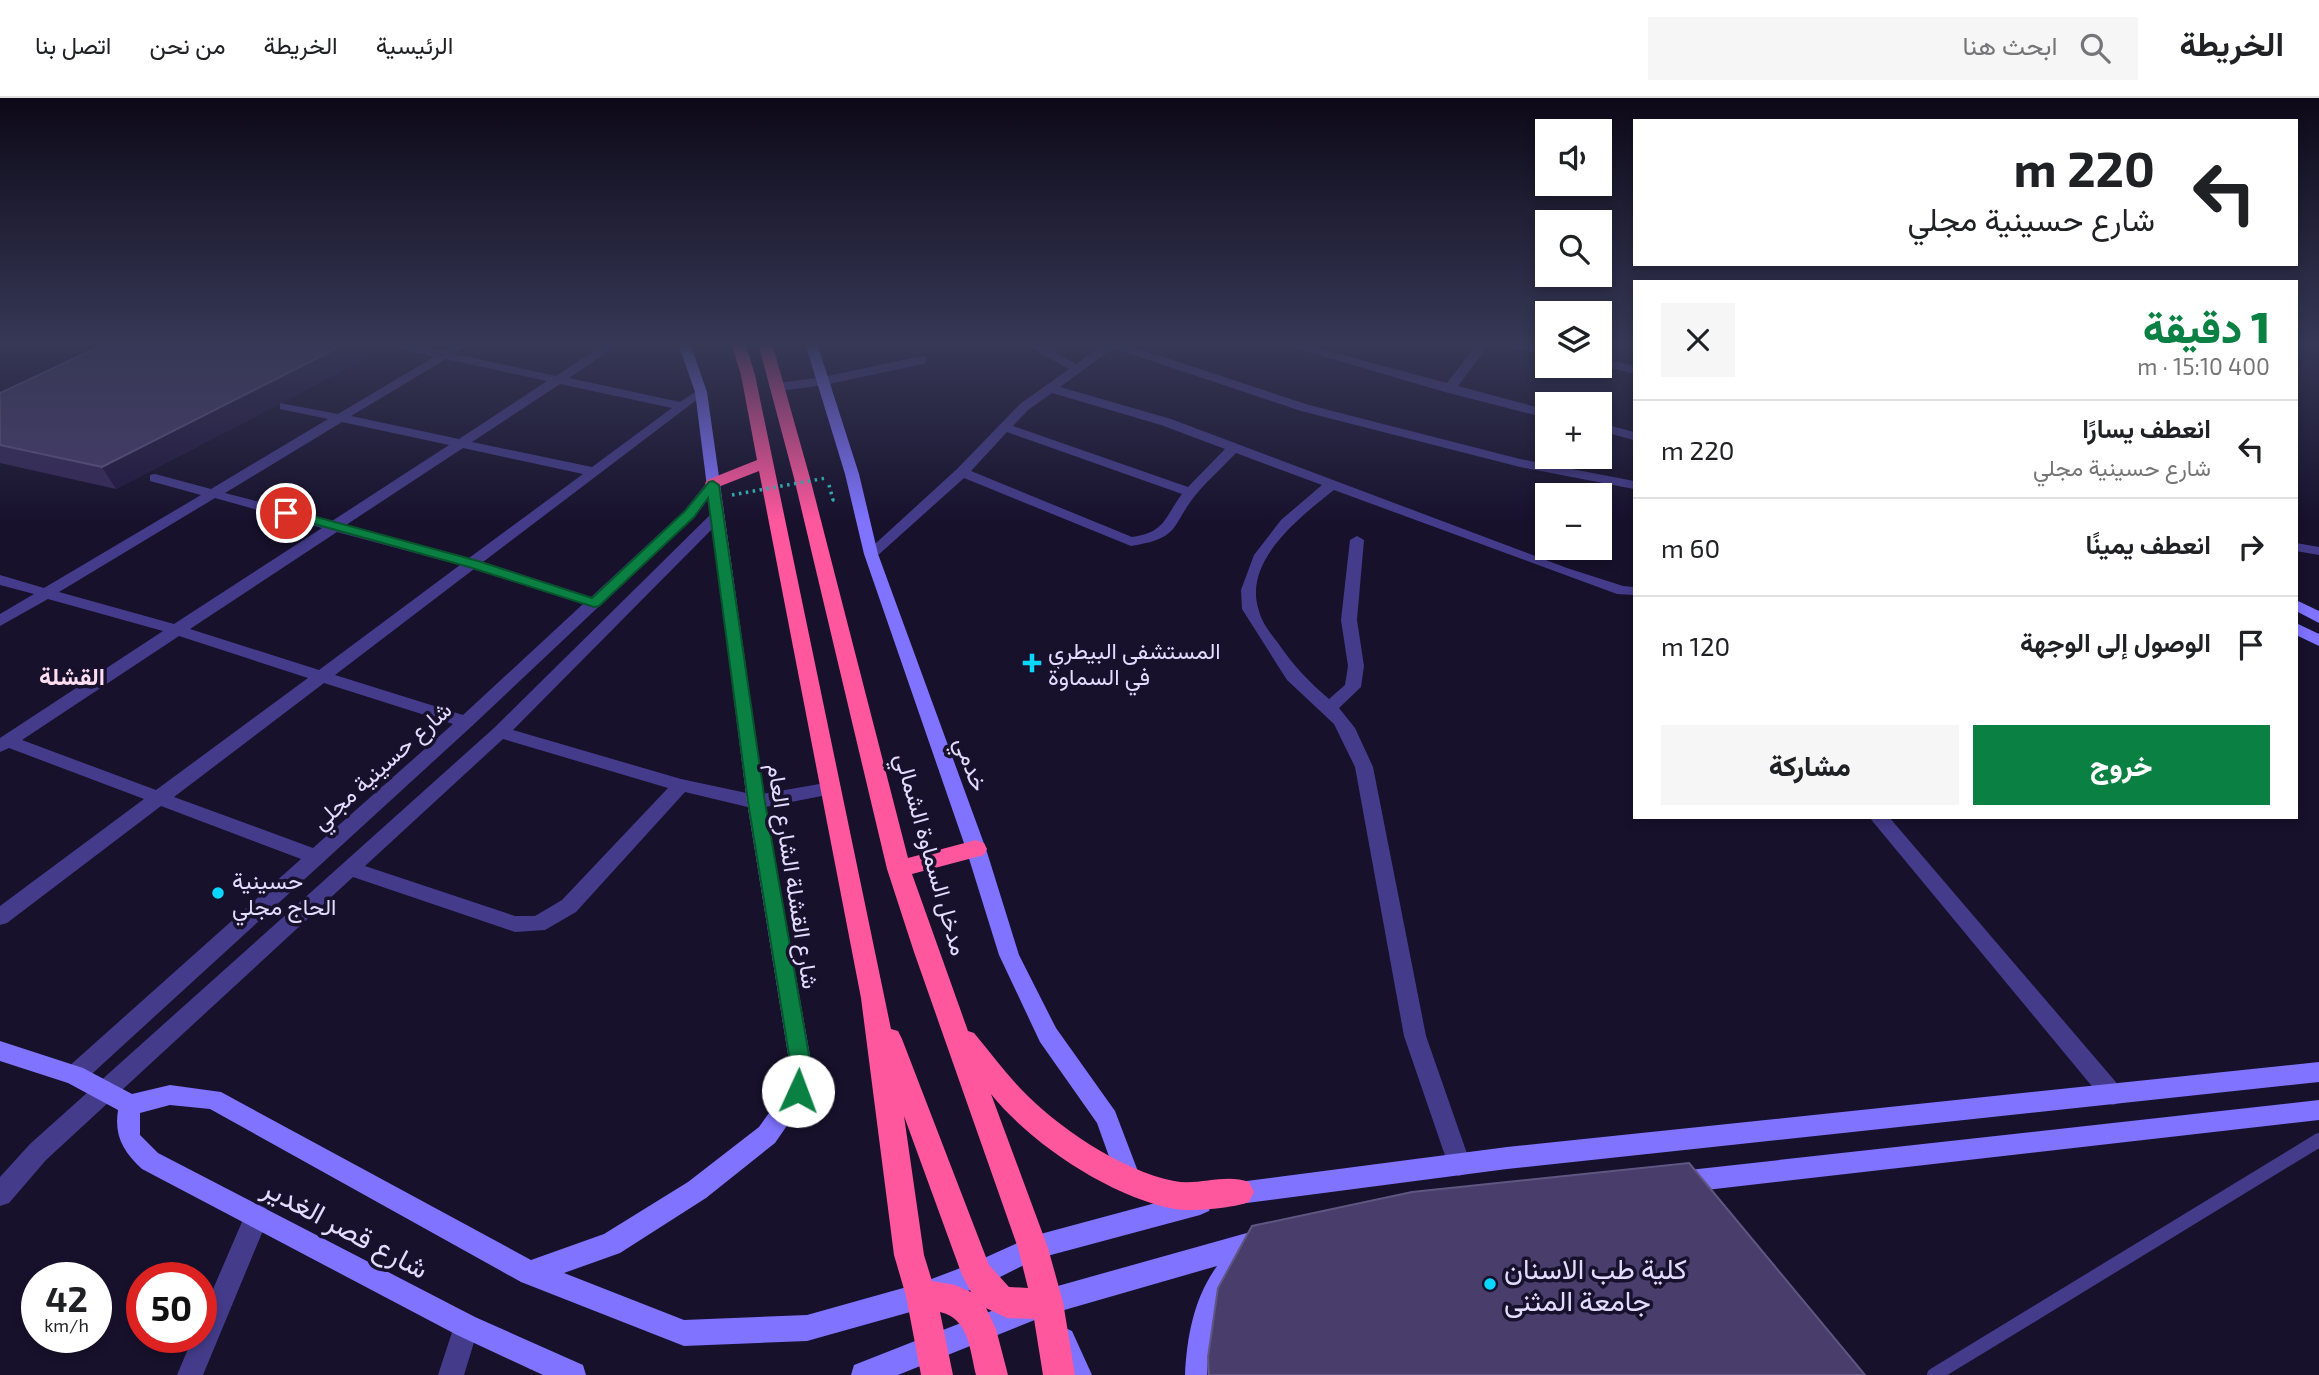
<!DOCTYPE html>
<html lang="ar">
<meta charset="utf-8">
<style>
:root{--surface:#fff;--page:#f6f6f6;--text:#202124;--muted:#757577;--line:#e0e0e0;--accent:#0b8043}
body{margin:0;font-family:"Exo 2",Vazirmatn,sans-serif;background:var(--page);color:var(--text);direction:rtl;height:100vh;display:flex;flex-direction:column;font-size:26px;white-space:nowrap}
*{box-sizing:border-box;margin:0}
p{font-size:23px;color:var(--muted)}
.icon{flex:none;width:38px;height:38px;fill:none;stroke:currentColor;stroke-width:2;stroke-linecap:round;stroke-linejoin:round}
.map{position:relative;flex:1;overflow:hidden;direction:ltr}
.side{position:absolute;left:1633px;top:182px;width:665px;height:539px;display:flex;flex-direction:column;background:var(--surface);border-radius:0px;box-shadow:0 4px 10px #0003;direction:rtl}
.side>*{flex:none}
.hud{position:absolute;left:1633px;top:21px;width:665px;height:147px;border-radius:0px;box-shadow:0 4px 10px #0003;direction:rtl;background:#fff;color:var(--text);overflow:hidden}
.fabs{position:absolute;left:1535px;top:21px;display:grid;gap:14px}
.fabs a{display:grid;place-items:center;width:77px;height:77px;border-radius:0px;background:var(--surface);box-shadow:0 4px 10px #0003;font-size:35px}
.speed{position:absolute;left:21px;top:1164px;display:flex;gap:14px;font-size:35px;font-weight:700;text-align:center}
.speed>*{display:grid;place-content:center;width:91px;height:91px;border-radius:50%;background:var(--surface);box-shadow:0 4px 10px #0003;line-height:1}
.speed small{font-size:18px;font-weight:400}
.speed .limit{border:10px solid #d22;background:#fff;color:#111}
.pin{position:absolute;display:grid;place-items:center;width:60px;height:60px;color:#fff;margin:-30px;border:4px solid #fff;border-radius:50%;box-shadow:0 2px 7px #0007}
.me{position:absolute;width:77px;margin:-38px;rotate:2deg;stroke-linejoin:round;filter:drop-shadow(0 0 5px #0008)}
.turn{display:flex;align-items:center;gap:24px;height:147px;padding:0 28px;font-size:32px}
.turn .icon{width:91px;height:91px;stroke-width:2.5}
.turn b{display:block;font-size:49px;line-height:60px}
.round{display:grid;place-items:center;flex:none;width:74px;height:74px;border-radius:0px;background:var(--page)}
.summary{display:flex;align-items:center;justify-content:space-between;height:119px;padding:0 28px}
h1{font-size:42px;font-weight:800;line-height:52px;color:var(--accent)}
.primary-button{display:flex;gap:14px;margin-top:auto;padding:14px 28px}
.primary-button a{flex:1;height:80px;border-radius:0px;background:var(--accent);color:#fff;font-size:28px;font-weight:800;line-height:80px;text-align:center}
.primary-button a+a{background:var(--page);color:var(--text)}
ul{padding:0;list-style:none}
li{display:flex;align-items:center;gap:21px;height:98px;padding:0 28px;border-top:2px solid var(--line)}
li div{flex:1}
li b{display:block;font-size:26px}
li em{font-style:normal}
header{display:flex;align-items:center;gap:42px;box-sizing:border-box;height:98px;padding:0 35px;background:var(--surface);border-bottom:2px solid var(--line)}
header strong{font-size:33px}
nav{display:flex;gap:38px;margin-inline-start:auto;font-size:24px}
.search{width:490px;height:63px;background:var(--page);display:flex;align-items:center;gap:18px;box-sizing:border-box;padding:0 24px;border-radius:0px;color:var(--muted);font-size:26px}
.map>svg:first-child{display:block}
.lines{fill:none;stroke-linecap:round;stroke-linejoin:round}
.path{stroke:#30bfbf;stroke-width:3.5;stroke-dasharray:2.5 4.5;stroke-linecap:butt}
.lane-far1{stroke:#443c8b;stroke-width:8}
.lane{stroke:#443c8b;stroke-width:14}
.street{fill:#443c8b;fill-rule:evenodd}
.secondary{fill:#7f73ff;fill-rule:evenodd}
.highway{fill:#ff579e;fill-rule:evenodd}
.path-bridge{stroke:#30bfbf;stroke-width:3.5;stroke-dasharray:2.5 4.5;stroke-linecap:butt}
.wall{fill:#362a59}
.shaded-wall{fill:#221840}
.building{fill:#483d6b;stroke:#605682;stroke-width:2}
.route{fill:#0b8043;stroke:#07532c;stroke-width:2}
.poi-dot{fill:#08d8ff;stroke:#17112c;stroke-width:2.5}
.labels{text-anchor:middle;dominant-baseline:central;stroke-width:7;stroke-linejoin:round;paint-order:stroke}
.poi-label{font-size:23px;fill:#e2dcff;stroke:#17112c;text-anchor:start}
.street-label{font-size:23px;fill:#e2dcff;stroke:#17112c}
.neighbourhood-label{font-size:24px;font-weight:bold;fill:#ffdef1;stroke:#17112c}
.near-street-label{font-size:28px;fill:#e2dcff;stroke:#17112c}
.near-poi-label{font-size:28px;fill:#e2dcff;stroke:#17112c;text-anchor:start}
</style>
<header>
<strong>الخريطة</strong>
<div class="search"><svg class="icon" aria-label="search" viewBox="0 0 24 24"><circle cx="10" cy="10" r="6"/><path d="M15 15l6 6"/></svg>ابحث هنا</div>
<nav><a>الرئيسية</a><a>الخريطة</a><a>من نحن</a><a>اتصل بنا</a></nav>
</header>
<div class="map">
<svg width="2319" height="1277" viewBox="0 0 2319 1277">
<rect width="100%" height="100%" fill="#17112c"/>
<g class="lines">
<path class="path" d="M829 387 833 402 830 403"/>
<path class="lane-far1" d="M779 289 824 283 922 262"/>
<path class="lane" d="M1934 1277 2319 1042"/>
<g class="street">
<path d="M380 245H403L442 253 456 245H471L455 256 556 278 606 245H620L569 280 680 304 701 290 707 294 483 464 591 499 684 413 708 383H718L720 386 694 419 472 628 83 984 75 987 67 984 64 977 67 970 301 761 161 708 7 825 0 827V808L144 701 9 650 0 654V640L163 533 48 501 0 528V516L34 496 0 487V477L44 490 201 397 150 383V377L155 376 211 391 328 321 280 311V305L338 316 434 259ZM446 261 547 283 459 341 351 318ZM560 286 672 310 592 369 472 344ZM342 324 449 347 332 423 225 395ZM463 350 583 376 469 460 346 427ZM215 400 322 430 174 526 59 494ZM337 434 460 467 319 572 190 531ZM474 471 583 506 463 617 335 577ZM179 538 308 580 156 692 22 642ZM324 585 453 626 313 750 174 699Z"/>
<path d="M1023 245H1038L1076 266 1105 245H1121L1309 307 1520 361 1634 383V391L1520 369 1301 313 1113 250 1060 289 1171 321 1567 470 1623 488 1634 489V497L1617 496 1334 392C1300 419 1242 463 1259 513 1262 525 1271 536 1278 545 1293 567 1309 584 1329 601L1345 587 1348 568 1341 522 1350 442 1357 438 1364 442 1357 522 1364 568 1361 589 1339 610 1355 630 1373 669 1426 938 1471 1067 1467 1075 1459 1078 1451 1075 1404 938 1355 669 1334 626 1287 582 1242 511 1241 492 1254 457 1281 422 1322 387 1236 355C1224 368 1210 380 1198 394 1170 427 1183 440 1131 448L964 380 876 459 871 460 864 456 957 371 1020 306 1069 271ZM1052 295 1161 327 1225 351 1188 389 1013 328 1028 312ZM1007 334 1182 396C1164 420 1166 434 1132 439L971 373Z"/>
<path d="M1278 245H1298L1447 285 1478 245H1490L1458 288 1547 312V320L1445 294Z"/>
<path d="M1494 245H1519L1547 250V258Z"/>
<path d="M1600 259 1634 268V276L1600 267Z"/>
<path d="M1600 325 1634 334V342L1600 333Z"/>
<path d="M717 414 724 418 722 421 513 632 681 681 756 697 831 684 837 685 840 690 837 695 756 711 685 694 576 814 545 832 515 834 353 779 46 1062 9 1105 0 1108V1079L30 1046 494 630 712 415ZM503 641 668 690 562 802 535 818H515L365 768Z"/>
<path d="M2296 445 2319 449V457L2296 453Z"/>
<path d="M1869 719H1889L2121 990 2124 997 2121 1004 2113 1007 2105 1004Z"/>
<path d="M257 1106 266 1110 269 1118 203 1277H177L193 1239H201V1219L248 1110Z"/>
<path d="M466 1215 475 1219 479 1228 464 1277H438L457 1219Z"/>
</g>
<g class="secondary">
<path d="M678 245H690L707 294 765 704 812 969 806 1000 775 1045 706 1100 620 1155 564 1175 684 1222 807 1217 921 1185 971 1166 1033 1138 1200 1093 1209 1097 1212 1105 1209 1113 1200 1117 1036 1161 986 1186 921 1211 807 1243 684 1248 521 1184 210 1011 170 1007 140 1015V1037L158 1055 475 1219 583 1267 586 1277H543L457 1237 142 1071C123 1053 114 1038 118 1012L68 985 0 963V943L83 970 132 996 170 987 221 994 531 1162 604 1136 688 1084 759 1029 787 990 790 969 747 704 695 294Z"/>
<path d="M805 245H817L859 376 878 456 986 751 1019 857 1056 930 1115 1013 1142 1084 1139 1092 1130 1095 1121 1092 1097 1025 1040 944 999 857 966 751 864 456 845 376Z"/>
<path d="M2296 502 2319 513V525L2296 513Z"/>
<path d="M2296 525 2319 536V548L2296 537Z"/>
<path d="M2319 964V984L1507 1071 1231 1107 1222 1104 1219 1096 1222 1088 1231 1085 1507 1049Z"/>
<path d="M2319 1002V1022L1680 1095 1671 1092 1668 1084 1671 1076 1680 1073Z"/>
<path d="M1261 1131 1270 1134 1273 1143 1270 1152 1253 1158C1252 1174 1231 1189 1224 1205 1213 1227 1213 1253 1211 1277H1185C1187 1238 1194 1200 1217 1168L1047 1217 898 1277H851L854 1267 1047 1191Z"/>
<path d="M1063 1229 1072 1233 1092 1277H1065L1050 1242 1054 1233Z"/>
</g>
<path class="highway" d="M731 245H745L755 277 891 931 898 933 902 941 989 1167 1009 1189 1028 1190 1018 1150 914 854 887 771 794 380 758 245H772L810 380 908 760 976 742 984 745 987 751 984 757 912 776 968 933 974 935C989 953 1003 972 1019 989 1055 1028 1122 1073 1174 1083 1199 1088 1225 1075 1249 1084L1254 1094 1249 1104C1233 1110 1192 1114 1175 1111 1111 1099 1031 1046 991 996L1048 1150 1063 1204 1075 1277H1043L1034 1221 1007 1220 986 1210 996 1231 1008 1277H976C970 1253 969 1220 940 1214L953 1277H921L906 1198 894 1157 861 900 759 373 713 391 705 386 707 382 757 362 741 277ZM904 1018 962 1177 971 1194 955 1187 932 1183 924 1157Z"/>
<path class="path-bridge" d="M732 397 826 380"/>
</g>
<g class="wall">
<path d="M107 245H358L365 261 116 391 0 365V295Z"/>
<path d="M1208 1259 1865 1277H1207Z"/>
</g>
<path class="shaded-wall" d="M347 245H358L365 261 116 391 102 369Z"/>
<g class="building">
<path d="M107 245H347L102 369 0 347V295Z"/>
<path d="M1689 1065 1865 1277H1209L1208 1259 1218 1190 1252 1128 1412 1094Z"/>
</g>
<linearGradient id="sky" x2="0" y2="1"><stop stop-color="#0d0918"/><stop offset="0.58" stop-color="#363856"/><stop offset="1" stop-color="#363856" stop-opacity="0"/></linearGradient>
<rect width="2319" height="424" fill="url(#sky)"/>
<path class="route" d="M713 383 719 387 765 704 811 969 805 999 798 1002 791 999 787 993 791 969 748 704 708 400 694 419 599 508 594 509 469 469 282 417 280 415 282 412H291L478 463 592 500 685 413 709 384Z"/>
<g class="poi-dot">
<path d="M1028.5 554.5h7v7h7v7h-7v7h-7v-7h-7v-7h7z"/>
<circle cx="218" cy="795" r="7"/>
<circle cx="1490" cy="1186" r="7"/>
</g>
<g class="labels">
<g class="poi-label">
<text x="1048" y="552">المستشفى البيطري<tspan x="1048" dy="26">في السماوة</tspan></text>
<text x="232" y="782">حسينية<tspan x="232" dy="26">الحاج مجلي</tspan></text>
</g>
<g class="street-label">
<text transform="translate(972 666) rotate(70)">خدمي</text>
<text transform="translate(381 667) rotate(-42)">شارع حسينية مجلي</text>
<text transform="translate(932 756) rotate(74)">مدخل السماوة الشمالي</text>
<text transform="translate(794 778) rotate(81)">شارع القشلة الشارع العام</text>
</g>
<g class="neighbourhood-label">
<text x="72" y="577">القشلة</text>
</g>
<g class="near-street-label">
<text transform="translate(346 1129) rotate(28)">شارع قصر الغدير</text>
</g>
<g class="near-poi-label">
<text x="1504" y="1170">كلية طب الاسنان<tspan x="1504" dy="32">جامعة المثنى</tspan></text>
</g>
</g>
</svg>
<div class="fabs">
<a><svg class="icon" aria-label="sound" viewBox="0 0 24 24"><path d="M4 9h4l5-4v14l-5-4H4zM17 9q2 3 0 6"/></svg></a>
<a><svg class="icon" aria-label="search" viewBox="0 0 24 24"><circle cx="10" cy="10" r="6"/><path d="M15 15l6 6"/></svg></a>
<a><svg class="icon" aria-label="layers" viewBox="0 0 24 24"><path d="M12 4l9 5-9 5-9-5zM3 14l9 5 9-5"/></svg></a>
<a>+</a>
<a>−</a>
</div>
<div class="speed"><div>42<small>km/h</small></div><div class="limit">50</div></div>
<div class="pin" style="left:286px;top:415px;background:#d93025"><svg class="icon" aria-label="arrive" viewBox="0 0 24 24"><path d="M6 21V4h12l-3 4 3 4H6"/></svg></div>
<svg class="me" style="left:798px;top:993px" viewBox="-20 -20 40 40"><circle r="19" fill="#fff"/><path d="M0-13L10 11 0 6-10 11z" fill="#0b8043"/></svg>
<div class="hud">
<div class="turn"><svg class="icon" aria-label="left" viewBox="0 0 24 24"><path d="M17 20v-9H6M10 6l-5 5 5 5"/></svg><div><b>220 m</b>شارع حسينية مجلي</div></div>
</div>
<section class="side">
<div class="summary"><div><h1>1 دقيقة</h1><p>400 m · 15:10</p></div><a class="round"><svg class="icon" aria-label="close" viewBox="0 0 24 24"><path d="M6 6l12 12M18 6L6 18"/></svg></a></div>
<ul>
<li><svg class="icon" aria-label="left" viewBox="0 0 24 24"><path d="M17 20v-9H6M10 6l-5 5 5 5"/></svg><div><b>انعطف يسارًا</b><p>شارع حسينية مجلي</p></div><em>220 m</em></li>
<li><svg class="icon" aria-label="right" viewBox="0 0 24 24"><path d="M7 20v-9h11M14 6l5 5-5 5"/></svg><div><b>انعطف يمينًا</b></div><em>60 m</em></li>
<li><svg class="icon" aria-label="arrive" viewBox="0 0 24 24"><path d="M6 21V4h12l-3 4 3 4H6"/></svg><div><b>الوصول إلى الوجهة</b></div><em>120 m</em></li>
</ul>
<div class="primary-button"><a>خروج</a><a>مشاركة</a></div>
</section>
</div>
